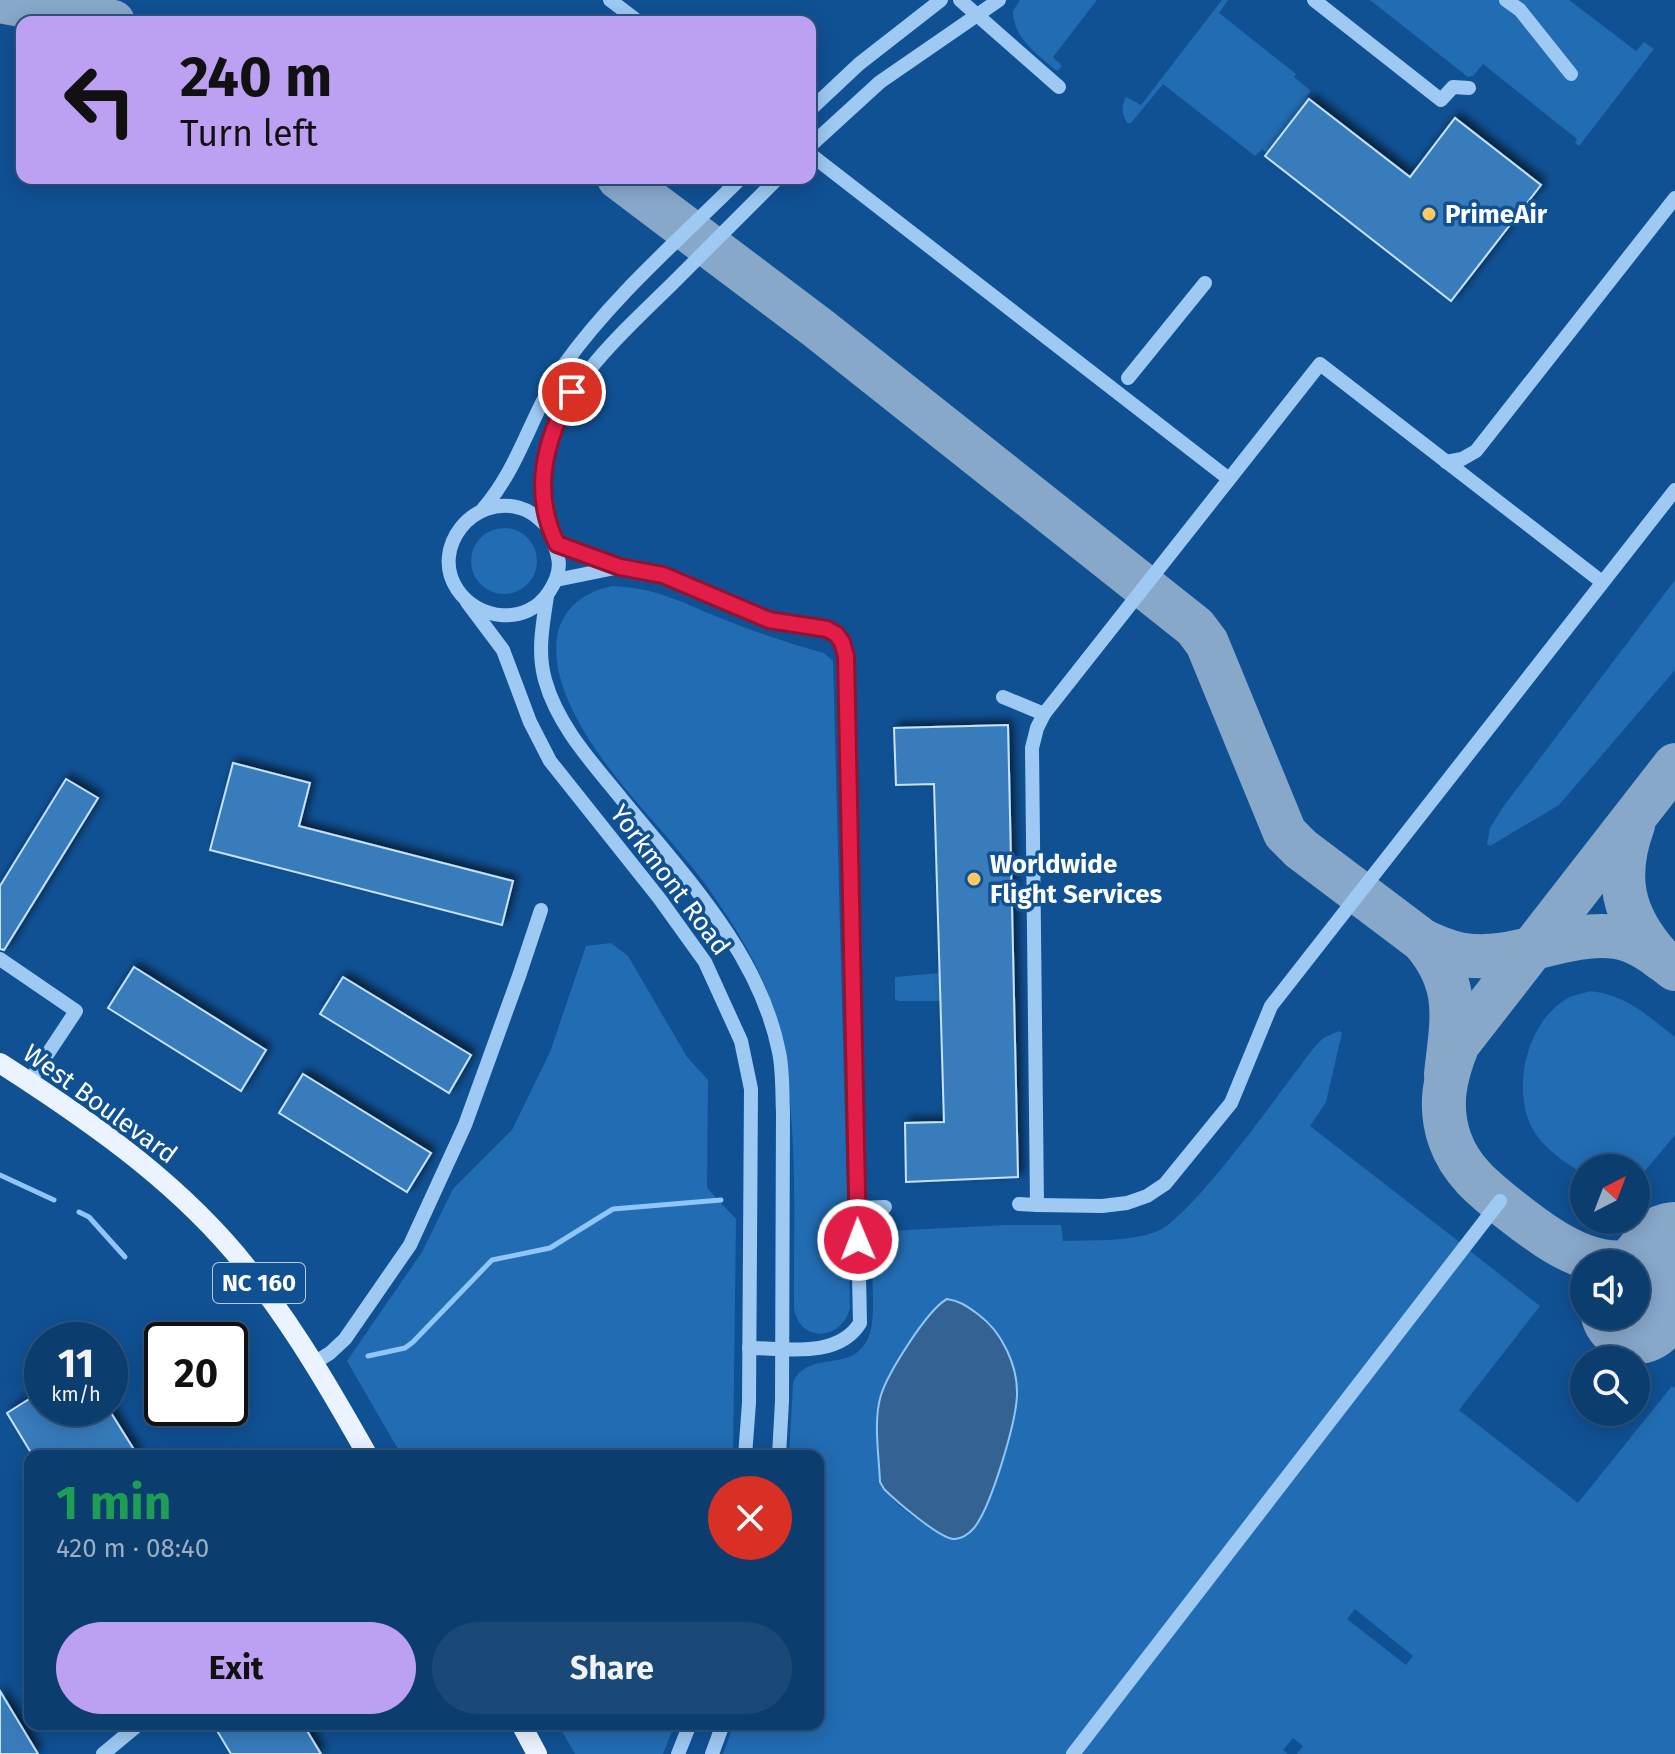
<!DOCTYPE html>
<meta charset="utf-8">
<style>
:root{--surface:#0c3d6f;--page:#1a4877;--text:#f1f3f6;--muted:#9aaec3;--line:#2c5682;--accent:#bca0f2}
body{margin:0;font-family:"Fira Sans",sans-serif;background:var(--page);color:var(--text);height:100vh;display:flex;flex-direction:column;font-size:30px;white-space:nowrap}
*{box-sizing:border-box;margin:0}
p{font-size:26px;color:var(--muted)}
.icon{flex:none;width:44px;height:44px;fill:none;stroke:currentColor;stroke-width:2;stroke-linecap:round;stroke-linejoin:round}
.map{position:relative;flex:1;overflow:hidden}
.drawer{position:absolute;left:24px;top:1450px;width:800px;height:280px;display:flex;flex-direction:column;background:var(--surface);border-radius:16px;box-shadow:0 4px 20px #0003,0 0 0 2px var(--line)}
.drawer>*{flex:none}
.banner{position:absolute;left:16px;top:16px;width:800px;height:168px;border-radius:16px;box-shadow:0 4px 20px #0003,0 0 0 2px var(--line);background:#bca0f2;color:#111;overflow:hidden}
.needle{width:52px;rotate:42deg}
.tools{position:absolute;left:1570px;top:1154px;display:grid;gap:16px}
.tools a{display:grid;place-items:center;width:80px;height:80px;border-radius:50%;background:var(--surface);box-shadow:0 4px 20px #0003,0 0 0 2px var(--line);font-size:40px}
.speed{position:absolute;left:24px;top:1322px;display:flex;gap:16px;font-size:40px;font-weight:700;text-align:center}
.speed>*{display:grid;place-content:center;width:104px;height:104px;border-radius:50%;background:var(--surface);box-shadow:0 4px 20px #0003,0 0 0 2px var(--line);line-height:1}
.speed small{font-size:20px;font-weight:400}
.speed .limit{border:4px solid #111;border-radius:12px;background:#fff;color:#111}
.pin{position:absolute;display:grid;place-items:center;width:68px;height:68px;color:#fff;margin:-34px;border:4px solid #fff;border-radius:50%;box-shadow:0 2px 8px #0007}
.me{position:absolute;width:88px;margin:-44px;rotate:359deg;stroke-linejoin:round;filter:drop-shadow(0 0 6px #0008)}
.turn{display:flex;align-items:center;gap:28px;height:168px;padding:0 32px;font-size:36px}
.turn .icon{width:104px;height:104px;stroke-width:2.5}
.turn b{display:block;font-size:56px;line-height:68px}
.round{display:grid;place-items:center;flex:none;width:84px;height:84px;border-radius:42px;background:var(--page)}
.overview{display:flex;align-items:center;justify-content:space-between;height:136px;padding:0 32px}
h1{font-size:48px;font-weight:700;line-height:60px;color:#1e9e55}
.action{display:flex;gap:16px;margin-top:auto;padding:16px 32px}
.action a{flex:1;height:92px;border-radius:48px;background:var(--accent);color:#111;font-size:32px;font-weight:700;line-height:92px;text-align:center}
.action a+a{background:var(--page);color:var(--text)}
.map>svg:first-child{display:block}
.green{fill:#226cb3;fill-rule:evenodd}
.water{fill:#346393;stroke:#8fc5f7;stroke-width:2}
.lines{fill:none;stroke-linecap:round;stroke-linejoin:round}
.stream{stroke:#8fc5f7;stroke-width:5}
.taxiway{stroke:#88a8ca;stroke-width:44}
.runway{stroke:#88a8ca;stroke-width:112}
.building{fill:#397bbc;stroke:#c5e2fe;stroke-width:2;filter:url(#shadow)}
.minor{stroke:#9ec9f3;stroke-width:14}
.major{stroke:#eaf3ff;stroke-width:20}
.route-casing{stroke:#92132f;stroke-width:20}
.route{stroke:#e11d48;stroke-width:14}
.poi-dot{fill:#ffc860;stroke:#105194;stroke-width:3}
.labels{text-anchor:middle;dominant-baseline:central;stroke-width:7;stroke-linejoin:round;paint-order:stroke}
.shield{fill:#105194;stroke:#b7cbdf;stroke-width:2}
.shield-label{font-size:24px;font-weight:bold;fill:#fff}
.poi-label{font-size:26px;font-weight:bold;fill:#fff;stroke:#105194;text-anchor:start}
.street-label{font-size:26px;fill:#fff;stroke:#105194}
</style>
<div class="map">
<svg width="1675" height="1754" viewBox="0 0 1675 1754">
<defs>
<filter id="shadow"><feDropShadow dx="4.5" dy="-4.5" stdDeviation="4" flood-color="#0009"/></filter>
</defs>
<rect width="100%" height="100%" fill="#105194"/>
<g class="green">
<path d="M1020 0H1097L1053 57 1062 66 1057 71C1038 55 1013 38 1013 11Z"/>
<path d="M1222 0H1228L1219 13 1296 74 1294 77 1311 91 1307 96 1309 99 1267 153 1262 149 1255 156 1163 84 1131 123H1127C1122 114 1121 106 1126 97L1141 105Z"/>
<path d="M1370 0H1569L1636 51 1644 42 1654 49 1579 146 1575 143 1577 139 1483 64 1473 76 1468 77Z"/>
<circle cx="504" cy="561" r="33"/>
<path d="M1675 580V670L1559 805 1490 846 1487 844 1490 828 1503 807Z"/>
<path d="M612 586C657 588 678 601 718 617 752 631 789 644 824 653L833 661 850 1308C842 1340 801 1344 794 1309 793 1208 801 1106 772 1007 760 964 732 922 706 885 664 828 604 775 573 711 547 659 545 601 612 586Z"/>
<path d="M611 943 628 956 687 1057 708 1080 707 1188 736 1219 733 1456H402L347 1361 422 1252 453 1189 512 1130 550 1052 586 946Z"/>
<path d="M940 973V1001H899L895 999V977Z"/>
<path d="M1591 991C1626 995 1648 1016 1675 1037V1135L1644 1172 1636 1175V1168H1584V1174C1562 1161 1537 1144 1528 1119 1514 1079 1529 1020 1568 998 1574 995 1584 993 1591 991Z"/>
<path d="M1339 1031 1342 1033 1326 1102 1310 1126 1462 1244 1067 1754H723L734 1724H818V1456H789L793 1383C808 1347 856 1377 870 1333 877 1310 870 1258 869 1232L1006 1225H1061L1063 1241C1094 1240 1126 1242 1156 1232 1192 1218 1284 1086 1313 1049L1323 1038ZM990 1323C1004 1346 1015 1365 1017 1392 1018 1413 989 1514 974 1528 969 1533 958 1536 951 1539 928 1526 892 1507 880 1482L878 1412 881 1395Z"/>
<path d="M1470 1251 1540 1306 1459 1410 1578 1503 1672 1386 1675 1388V1754H1297L1303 1746 1293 1738 1283 1750 1288 1754H1080ZM1355 1609 1413 1656 1406 1665 1347 1619Z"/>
<path d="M558 1724H675L663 1754H575Z"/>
</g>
<path class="water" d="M947 1299C961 1301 968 1307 979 1315 1002 1332 1018 1366 1017 1395 1016 1423 991 1507 974 1528 969 1534 960 1540 953 1539 938 1537 896 1501 884 1489L880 1482C879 1455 873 1421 881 1395 888 1373 927 1310 947 1299Z"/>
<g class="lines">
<g class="stream">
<path d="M0 1175 54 1200"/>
<path d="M79 1212 89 1217 125 1257"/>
<path d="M368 1356 405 1348 413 1342 492 1260 550 1248 613 1209 721 1200"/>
</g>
<g class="taxiway">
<path d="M0 1 113 22"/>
<path d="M619 178 818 328 1195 627 1207 643 1285 833 1301 849 1423 941C1461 985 1452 1020 1446 1074"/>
<path d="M1675 765 1458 1044C1445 1076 1438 1106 1450 1140 1461 1171 1484 1189 1509 1209 1560 1249 1611 1286 1675 1244"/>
<path d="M1633 825C1614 877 1622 916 1660 958"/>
<path d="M1423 941C1436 947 1449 953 1464 955 1515 963 1565 930 1616 937 1638 940 1658 956 1675 969"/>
</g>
<path class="runway" d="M1636 1308 1675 1258"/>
</g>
<g class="building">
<path d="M1309 99 1410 177 1455 118 1541 185 1451 301 1265 156Z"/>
<path d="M1008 725 1018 1177 906 1182 905 1123 944 1122 934 784 896 785 894 728Z"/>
<path d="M233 763 310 783 299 826 513 881 502 925 210 850Z"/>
<path d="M66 779 98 798 4 950 0 949V886Z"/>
<path d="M134 967 266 1050 241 1091 108 1008Z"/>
<path d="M343 977 471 1055 449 1093 320 1014Z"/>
<path d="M303 1074 431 1153 407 1192 279 1113Z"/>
<path d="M42 1391V1408H108L138 1456H33L7 1413Z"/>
<path d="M0 1691 38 1754H0Z"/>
<path d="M213 1724H303L321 1754H231Z"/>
</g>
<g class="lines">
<g class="minor">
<path d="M610 0 639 22"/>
<path d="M960 0 1059 87"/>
<path d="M1314 0 1441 100 1453 87 1469 88"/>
<path d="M1506 0 1520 10 1571 74"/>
<path d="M810 110 859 64 941 0"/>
<path d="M810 146 880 82 999 0"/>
<path d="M810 154 1229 479"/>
<path d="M1128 378 1205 283"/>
<path d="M1446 462 1462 459 1476 451 1675 198"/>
<path d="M483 509C521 465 531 412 564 365 613 296 681 238 741 178"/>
<path d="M549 528C540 520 532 511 520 508 473 494 430 548 457 589 478 621 527 626 549 592 568 563 555 552 548 524 542 501 540 476 546 452 565 382 621 334 671 285 707 249 742 214 778 178"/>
<path d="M557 544 620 567 663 575 769 620 827 629 836 634 842 642 846 656 860 1323C838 1359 785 1348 749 1348"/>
<path d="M556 580 620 567"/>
<path d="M547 596C543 623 537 652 545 680 557 723 588 758 616 792 678 869 759 950 779 1052 783 1071 782 1092 783 1112L782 1401 779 1456"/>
<path d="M467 602 503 650 530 722 550 761 659 898 705 962 741 1041 751 1089 749 1403 745 1456"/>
<path d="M1003 697 1044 714"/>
<path d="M0 959 76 1011 29 1082"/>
<path d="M1019 1204 1037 1205 1032 748 1037 728 1044 714 1320 364 1602 582"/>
<path d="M1037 1205 1102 1206 1127 1203 1147 1196 1165 1184 1231 1103 1271 1006 1675 490"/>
<path d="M858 1208 885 1207"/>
<path d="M314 1363 330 1353 345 1339 410 1245 465 1125 519 976 541 910"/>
<path d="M103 1754 139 1724"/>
<path d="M678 1754 690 1724"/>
<path d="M712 1754 723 1724"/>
<path d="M1073 1754 1500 1201"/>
</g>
<g class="major">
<path d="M0 1063C95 1124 190 1190 258 1282 300 1337 334 1396 368 1456"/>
<path d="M521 1724 537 1754"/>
</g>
</g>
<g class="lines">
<defs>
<path id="route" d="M572 392C544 440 531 492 557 544L620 567 663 575 769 620 827 629 836 634 842 642 846 656 858 1240"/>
</defs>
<use href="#route" class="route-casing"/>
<use href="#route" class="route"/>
</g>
<g class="poi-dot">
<circle cx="1429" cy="214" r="8"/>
<circle cx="974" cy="879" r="8"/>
</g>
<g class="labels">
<rect class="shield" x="213" y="1263" width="92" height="40" rx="6"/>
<g class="shield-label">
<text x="259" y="1283">NC 160</text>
</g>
<g class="poi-label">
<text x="1445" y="214">PrimeAir</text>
<text x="990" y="864">Worldwide<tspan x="990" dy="30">Flight Services</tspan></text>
</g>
<g class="street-label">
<text transform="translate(670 880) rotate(53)">Yorkmont Road</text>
<text transform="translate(100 1104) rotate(36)">West Boulevard</text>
</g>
</g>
</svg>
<div class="tools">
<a><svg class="needle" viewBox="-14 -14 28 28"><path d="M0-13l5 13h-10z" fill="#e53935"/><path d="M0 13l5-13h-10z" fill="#9aaec3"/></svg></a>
<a><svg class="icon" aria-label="sound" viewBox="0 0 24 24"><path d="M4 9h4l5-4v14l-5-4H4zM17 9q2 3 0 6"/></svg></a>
<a><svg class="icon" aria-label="search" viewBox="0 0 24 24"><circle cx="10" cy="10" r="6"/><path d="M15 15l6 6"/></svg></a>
</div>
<div class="speed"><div>11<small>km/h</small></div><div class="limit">20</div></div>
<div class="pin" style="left:572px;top:392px;background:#d93025"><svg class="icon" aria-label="arrive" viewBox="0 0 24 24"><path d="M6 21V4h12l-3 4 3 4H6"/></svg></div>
<svg class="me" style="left:858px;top:1240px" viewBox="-20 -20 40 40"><circle r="17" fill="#e11d48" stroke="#fff" stroke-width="3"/><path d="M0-11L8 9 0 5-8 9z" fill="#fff"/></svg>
<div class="banner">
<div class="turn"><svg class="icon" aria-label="left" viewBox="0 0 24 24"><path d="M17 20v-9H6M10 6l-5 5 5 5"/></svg><div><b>240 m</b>Turn left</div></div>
</div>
<section class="drawer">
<div class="overview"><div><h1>1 min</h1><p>420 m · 08:40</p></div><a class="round" style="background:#d93025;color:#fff"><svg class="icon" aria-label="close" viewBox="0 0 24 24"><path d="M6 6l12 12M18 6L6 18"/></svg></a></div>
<div class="action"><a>Exit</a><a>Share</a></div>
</section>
</div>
